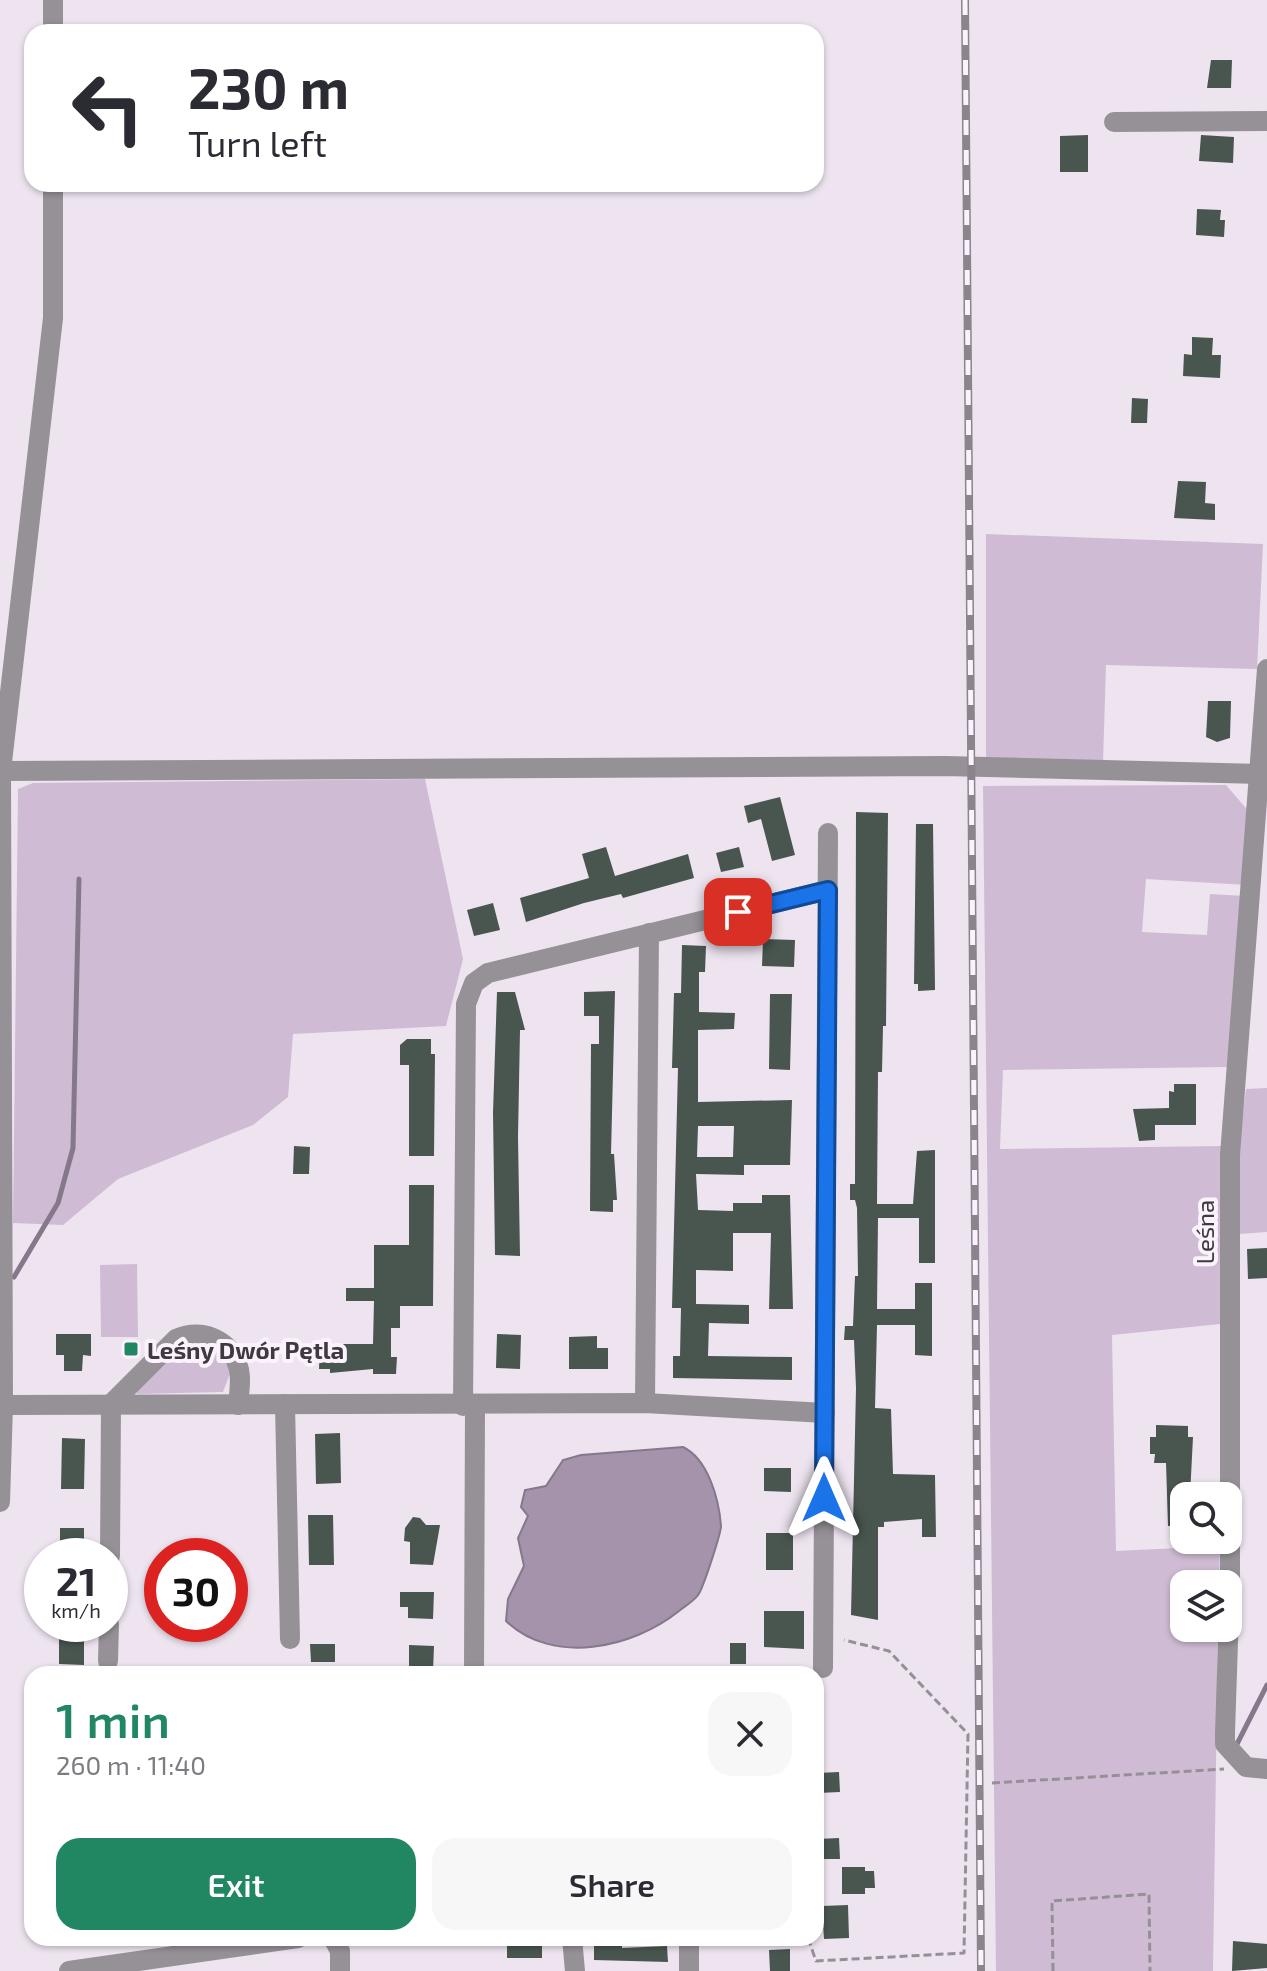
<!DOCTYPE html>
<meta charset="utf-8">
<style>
:root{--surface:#fff;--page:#f7f7f7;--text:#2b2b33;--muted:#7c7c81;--accent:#218763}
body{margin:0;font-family:"Exo 2",sans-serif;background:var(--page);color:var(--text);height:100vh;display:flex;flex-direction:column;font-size:30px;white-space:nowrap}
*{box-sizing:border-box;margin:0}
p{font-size:26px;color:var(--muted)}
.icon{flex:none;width:44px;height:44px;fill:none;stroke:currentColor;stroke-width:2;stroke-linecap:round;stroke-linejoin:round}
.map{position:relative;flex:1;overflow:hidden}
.side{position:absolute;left:24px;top:1666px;width:800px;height:280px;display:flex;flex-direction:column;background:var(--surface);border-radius:24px;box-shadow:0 2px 6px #0004}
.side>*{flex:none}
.top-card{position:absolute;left:24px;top:24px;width:800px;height:168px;border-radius:24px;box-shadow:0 2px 6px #0004;background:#fff;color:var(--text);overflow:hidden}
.controls{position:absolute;left:1170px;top:1482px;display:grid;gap:16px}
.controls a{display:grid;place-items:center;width:72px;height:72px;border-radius:16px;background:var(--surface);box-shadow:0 2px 6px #0004;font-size:40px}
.speed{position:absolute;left:24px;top:1538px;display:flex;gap:16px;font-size:40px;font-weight:700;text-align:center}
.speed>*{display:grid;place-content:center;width:104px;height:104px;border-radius:50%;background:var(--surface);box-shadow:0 2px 6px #0004;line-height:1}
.speed small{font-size:20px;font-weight:400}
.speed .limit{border:12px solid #d22;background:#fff;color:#111}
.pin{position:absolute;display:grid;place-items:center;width:68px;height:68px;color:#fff;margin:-34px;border-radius:16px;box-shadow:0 4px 12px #0006}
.me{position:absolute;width:88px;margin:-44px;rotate:0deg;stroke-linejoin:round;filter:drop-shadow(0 0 6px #0008)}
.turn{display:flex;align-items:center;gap:28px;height:168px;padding:0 32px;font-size:36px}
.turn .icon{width:104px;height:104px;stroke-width:2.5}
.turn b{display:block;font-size:56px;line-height:68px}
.round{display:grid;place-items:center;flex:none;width:84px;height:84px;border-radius:24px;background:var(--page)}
.summary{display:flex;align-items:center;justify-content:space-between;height:136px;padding:0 32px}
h1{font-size:48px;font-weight:600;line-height:60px;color:var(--accent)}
.primary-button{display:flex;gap:16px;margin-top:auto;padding:16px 32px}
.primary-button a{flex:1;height:92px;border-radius:24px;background:var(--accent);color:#fff;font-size:32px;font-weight:600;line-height:92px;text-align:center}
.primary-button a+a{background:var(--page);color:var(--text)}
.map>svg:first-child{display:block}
.green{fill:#cfbcd4}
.water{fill:#a592ab;stroke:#86788b;stroke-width:2}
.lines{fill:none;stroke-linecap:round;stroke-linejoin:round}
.stream{stroke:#86788b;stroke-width:5}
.building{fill:#49554f;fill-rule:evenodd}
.path{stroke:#968f98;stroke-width:3;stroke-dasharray:8 4;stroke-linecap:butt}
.minor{stroke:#959196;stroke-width:20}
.rail-casing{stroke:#8b848c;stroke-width:8}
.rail{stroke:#fbf2fe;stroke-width:5;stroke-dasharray:15;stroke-linecap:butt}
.route-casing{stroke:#114b97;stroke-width:20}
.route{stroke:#1a73e8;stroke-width:14}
.poi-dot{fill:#218763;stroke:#fbf2fe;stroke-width:3}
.labels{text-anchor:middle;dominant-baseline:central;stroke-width:8;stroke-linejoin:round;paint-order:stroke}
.street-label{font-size:24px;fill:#3e3a3f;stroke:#fbf2fe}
.poi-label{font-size:24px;font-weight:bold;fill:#3e3a3f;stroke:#fbf2fe;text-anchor:start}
</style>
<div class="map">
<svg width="1267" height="1971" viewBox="0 0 1267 1971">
<rect width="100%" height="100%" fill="#ede4f0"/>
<g class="green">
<path d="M986 534 1263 544 1257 669 1106 665 1103 763 986 758Z"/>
<path d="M425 779 463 959 446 1026 293 1034 288 1097 253 1125 118 1179 63 1225 13 1223 18 789 33 783Z"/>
<path d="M1226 785 1251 814 1247 885 1146 879 1142 932 1207 935 1210 894 1246 896 1228 1067 1003 1070 1000 1149 1221 1146 1220 1324 1112 1335 1116 1551 1220 1546 1219 1584H1184V1628H1218L1213 1971H996L983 786Z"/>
<path d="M1267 1088V1232L1239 1234 1238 1154 1246 1089Z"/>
<path d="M137 1264 138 1337H101L100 1265Z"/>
<path d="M193 1341 218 1350 231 1371 223 1392 137 1394 135 1389 182 1345Z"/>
</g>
<path class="water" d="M683 1447C708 1459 719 1499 721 1526 721 1533 703 1589 698 1595 694 1601 685 1606 679 1611 633 1648 553 1666 506 1621L508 1599 524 1566 518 1538 528 1516 521 1507 525 1490 546 1486 563 1460 581 1455Z"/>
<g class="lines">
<g class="stream">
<path d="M14 1277 58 1203 73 1148 79 879"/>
<path d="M1237 1744 1267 1685"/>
</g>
</g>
<g class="building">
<path d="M1211 60H1232L1231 88H1207Z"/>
<path d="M1088 135V172H1060V136Z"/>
<path d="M1201 135 1234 137 1233 163 1199 161Z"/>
<path d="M1197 209 1221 210 1220 220H1225L1224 237 1196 235Z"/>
<path d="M1192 337 1213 338 1212 355H1221L1220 378 1183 376 1184 354 1192 355Z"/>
<path d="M1132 398 1148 399 1147 423H1131Z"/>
<path d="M1178 481 1206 482 1205 503 1215 504V520L1174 518Z"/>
<path d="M1208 701H1231L1230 738 1217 742 1206 737Z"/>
<path d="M780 797 795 855 772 861 761 819 748 823 744 806Z"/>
<path d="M856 812 888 813 886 1026H883L882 1072H878L877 1204H913L917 1151 935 1150V1263H919V1218H878L877 1309H915V1283H932V1356L915 1355V1325H877L875 1408 891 1409 893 1474 935 1475 936 1537H922V1519L884 1522V1527H878V1620L851 1615 856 1388 854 1340H844L845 1326H853L855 1276H858L857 1208 855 1200H850V1184H855Z"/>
<path d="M916 824H933L935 990 918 991V984H914Z"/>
<path d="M606 847 615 876 688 854 694 878 623 898 621 894 584 903 526 922 520 898 589 878 582 854Z"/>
<path d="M739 847 744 867 721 872 716 853Z"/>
<path d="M493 903 500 930 474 936 467 910Z"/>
<path d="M763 939 795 940 794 967 762 966Z"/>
<path d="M682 945 706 946 705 972H699V1012L735 1013 734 1029 698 1030V1102L792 1100 790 1165H744V1175L696 1174 698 1210 733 1211V1203H762V1195H790L793 1309H769L771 1233H733V1271L696 1270V1304L749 1305V1324L709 1323 708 1356 792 1357V1380L673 1378V1356H680L681 1308H672L678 1068H672L674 993H681ZM698 1126H734L733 1157H697Z"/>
<path d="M615 991 611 1154H614L617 1200H613V1212L590 1211 591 1044H599V1016H584V992Z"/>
<path d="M497 992H515L525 1030H520L518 1137 520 1256 495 1255 493 1113Z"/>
<path d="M770 994H792L790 1070 769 1069Z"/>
<path d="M407 1039H431V1054H435L434 1156H409V1065H400V1045Z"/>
<path d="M1174 1084H1196V1125H1155V1140L1139 1141 1133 1109 1169 1108V1091L1174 1092Z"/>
<path d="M294 1146 310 1147 309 1174H293Z"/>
<path d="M409 1185H434L433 1306H400V1328H391V1357H397L396 1374H373V1369L330 1373V1369H319L320 1344H373L374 1301H346V1288H374V1245H409Z"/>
<path d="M1267 1248V1278L1248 1279 1247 1249Z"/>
<path d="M56 1334H91V1356L83 1355 82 1371H64V1355H56Z"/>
<path d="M497 1334 521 1335 520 1369 496 1368Z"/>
<path d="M597 1336V1348H608V1369H569V1337Z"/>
<path d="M1156 1425 1188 1426V1437H1193L1190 1496H1184V1526H1168L1166 1463H1154L1155 1454H1150V1437H1156Z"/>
<path d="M340 1433 341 1483 316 1484 315 1434Z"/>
<path d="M62 1438 85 1439 84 1489H61Z"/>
<path d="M764 1468H791V1492L764 1491Z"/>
<path d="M308 1515H333L334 1565H309Z"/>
<path d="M413 1517 420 1518 426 1525H440L433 1565 410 1564V1542L404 1541 405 1528Z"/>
<rect x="60" y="1528" width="24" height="28"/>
<rect x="766" y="1533" width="27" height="37"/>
<path d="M400 1592H434L433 1619 408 1618V1607H400Z"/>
<path d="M764 1611H804V1649L764 1647Z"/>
<path d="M59 1624H84V1665L59 1664Z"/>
<rect x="730" y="1643" width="16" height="21"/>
<path d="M310 1644H335V1662H311Z"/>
<path d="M409 1645 434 1646 433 1672 409 1671Z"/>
<path d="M839 1772 840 1792 818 1793 817 1773Z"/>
<path d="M839 1838 840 1859H819L818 1839Z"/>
<path d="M842 1867H865V1871H874L875 1888H865V1894H842Z"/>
<path d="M848 1905 849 1938 824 1939 822 1906Z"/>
<path d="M602 1938H622V1948L667 1946 668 1962 594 1960V1942H602Z"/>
<path d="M1233 1941 1267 1944V1968L1232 1971Z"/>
<rect x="507" y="1942" width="35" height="16"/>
<path d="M790 1949V1971H770L769 1950Z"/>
</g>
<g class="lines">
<g class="path">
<path d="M992 1783 1224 1769"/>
<path d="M808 1938 816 1961 964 1953 968 1734 889 1651 844 1640"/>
<path d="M1053 1971 1052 1901 1149 1894 1150 1971"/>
</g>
<g class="minor">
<path d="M53 32V0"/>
<path d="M1114 122 1267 121"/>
<path d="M1267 669 1230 1155V1581L1225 1733V1744L1246 1767 1267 1769"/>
<path d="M0 771 945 766 1261 774"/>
<path d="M645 1403 649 933"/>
<path d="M285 1404 290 1639"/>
<path d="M3 1405 645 1403 825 1413"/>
<path d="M463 1406 466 1004 474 983 488 973 828 890"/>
<path d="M0 1502 3 1405 1 771 53 318V184"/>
<path d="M110 1556 111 1404 176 1339C201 1328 229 1338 238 1366 242 1378 239 1393 238 1405"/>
<path d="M108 1661 109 1624"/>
<path d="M823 1668 828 833"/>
<path d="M474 1671 475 1406"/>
<path d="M333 1938 340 1951V1971"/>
<path d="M572 1938 575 1971"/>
<path d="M689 1938V1971"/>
<path d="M69 1971 298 1938"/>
</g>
<defs>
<path id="rail" d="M965 0 981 1971"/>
</defs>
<use href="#rail" class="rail-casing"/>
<use href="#rail" class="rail"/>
</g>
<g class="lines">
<defs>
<path id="route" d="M738 912 828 890 824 1498"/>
</defs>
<use href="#route" class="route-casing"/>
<use href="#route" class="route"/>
</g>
<rect class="poi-dot" x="123" y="1341" width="16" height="16" rx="4"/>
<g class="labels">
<g class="street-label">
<text transform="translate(1204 1232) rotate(-90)">Leśna</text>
</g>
<g class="poi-label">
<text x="147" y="1349">Leśny Dwór Pętla</text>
</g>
</g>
</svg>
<div class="controls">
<a><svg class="icon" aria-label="search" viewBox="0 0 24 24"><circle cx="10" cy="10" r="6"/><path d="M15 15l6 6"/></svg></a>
<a><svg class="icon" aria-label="layers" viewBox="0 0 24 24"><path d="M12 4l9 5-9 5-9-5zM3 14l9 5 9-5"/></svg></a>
</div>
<div class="speed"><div>21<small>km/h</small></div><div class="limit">30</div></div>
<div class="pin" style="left:738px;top:912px;background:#d93025"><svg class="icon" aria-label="arrive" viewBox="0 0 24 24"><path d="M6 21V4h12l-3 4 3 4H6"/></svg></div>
<svg class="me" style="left:824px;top:1498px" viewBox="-20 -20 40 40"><path d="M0-17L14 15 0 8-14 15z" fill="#1a73e8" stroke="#fff" stroke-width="4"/></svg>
<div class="top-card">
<div class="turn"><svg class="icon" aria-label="left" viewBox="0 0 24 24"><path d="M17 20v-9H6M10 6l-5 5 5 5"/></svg><div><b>230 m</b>Turn left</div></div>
</div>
<section class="side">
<div class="summary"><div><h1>1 min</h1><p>260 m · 11:40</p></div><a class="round"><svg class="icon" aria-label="close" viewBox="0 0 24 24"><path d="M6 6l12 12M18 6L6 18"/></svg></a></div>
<div class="primary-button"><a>Exit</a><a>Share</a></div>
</section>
</div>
